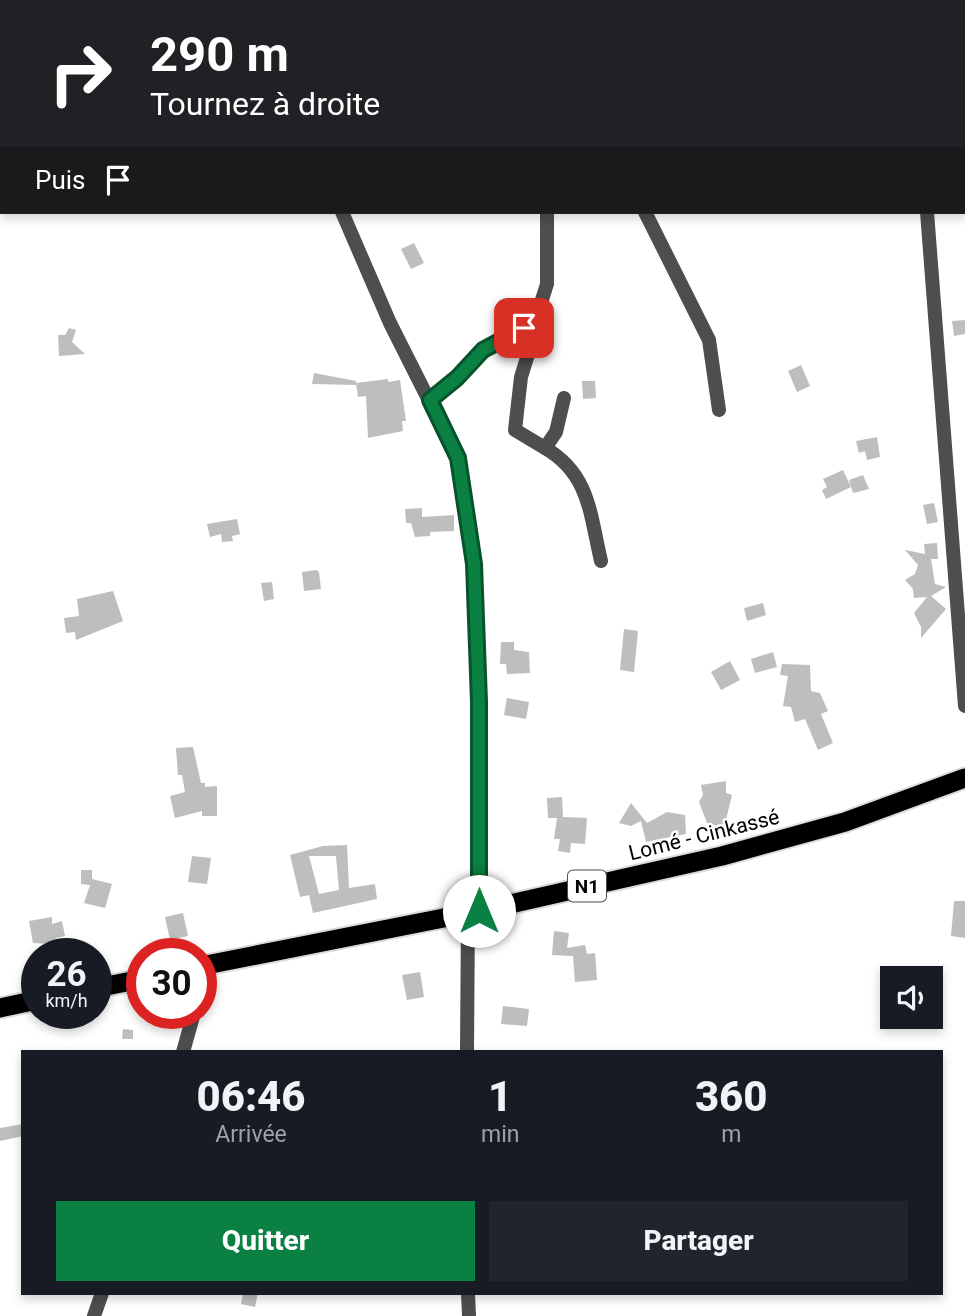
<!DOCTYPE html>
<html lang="fr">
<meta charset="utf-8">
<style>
:root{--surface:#171b24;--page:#20242c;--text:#f1f3f6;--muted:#9ea1a6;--accent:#0b8043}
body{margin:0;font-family:Roboto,sans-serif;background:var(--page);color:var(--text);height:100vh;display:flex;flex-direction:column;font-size:26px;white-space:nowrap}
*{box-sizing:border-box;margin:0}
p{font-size:23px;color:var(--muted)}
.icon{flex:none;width:38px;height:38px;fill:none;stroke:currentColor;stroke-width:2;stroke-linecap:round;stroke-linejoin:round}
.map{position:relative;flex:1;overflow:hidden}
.side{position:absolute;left:21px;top:1050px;width:922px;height:245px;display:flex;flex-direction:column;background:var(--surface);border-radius:0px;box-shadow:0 4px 10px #0003}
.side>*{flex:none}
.hud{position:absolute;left:0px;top:0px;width:966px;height:214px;box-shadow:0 4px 10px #0003;background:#202124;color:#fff;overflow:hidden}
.tools{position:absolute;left:880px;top:966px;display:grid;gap:14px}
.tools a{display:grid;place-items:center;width:63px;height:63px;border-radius:0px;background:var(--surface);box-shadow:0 4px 10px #0003;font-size:35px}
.speed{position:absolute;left:21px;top:938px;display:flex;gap:14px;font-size:35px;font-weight:700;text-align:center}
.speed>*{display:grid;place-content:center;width:91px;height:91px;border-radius:50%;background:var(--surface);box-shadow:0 4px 10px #0003;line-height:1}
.speed small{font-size:18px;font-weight:400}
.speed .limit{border:10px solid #d22;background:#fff;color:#111}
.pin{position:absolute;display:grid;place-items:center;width:60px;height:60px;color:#fff;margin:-30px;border-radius:14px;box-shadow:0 4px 10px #0006}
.me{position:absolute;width:77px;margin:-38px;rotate:0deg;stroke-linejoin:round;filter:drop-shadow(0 0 5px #0008)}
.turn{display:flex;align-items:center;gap:24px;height:147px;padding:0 35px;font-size:32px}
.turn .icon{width:91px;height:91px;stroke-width:2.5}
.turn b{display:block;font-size:49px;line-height:60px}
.then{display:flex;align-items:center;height:66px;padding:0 35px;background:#0003;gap:14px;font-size:26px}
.eta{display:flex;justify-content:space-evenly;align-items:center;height:119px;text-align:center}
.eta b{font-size:42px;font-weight:800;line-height:49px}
.action{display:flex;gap:14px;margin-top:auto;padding:14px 35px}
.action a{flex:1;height:80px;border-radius:0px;background:var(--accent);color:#fff;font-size:28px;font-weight:800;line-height:80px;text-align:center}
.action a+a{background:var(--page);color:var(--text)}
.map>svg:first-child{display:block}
.building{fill:#bebebe;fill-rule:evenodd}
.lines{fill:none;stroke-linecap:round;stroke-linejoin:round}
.highway-casing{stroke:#dbdbdb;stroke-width:23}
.minor{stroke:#4e4e4e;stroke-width:14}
.highway{stroke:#000;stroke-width:19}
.route-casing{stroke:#07532c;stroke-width:18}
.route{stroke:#0b8043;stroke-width:12}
.labels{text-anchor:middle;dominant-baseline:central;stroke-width:5;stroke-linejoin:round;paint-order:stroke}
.shield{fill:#fff;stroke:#4c4c4c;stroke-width:2}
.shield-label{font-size:19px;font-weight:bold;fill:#000}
.street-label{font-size:21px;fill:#000;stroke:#fff}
</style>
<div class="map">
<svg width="965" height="1316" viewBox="0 0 965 1316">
<rect width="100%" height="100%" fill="#fff"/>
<g class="building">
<path d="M414 243 424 263 411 269 401 249Z"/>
<path d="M965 320V334L954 336 952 321Z"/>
<path d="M69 328 76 330 72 342 85 354 59 356 58 335H65Z"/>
<path d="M801 365 810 386 797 392 788 371Z"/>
<path d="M314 373 356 381V385L312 384Z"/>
<path d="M388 379V382L400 380 406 421H402L403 431 368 438 366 396 358 397 356 383Z"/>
<path d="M582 381H595L596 398 583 399Z"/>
<path d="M877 437 880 457 867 460 865 451 859 453 856 441Z"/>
<path d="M843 470 851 487 826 499 822 490 827 487 823 479Z"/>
<path d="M863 475 869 489 853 493 849 480Z"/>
<path d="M934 503 938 522 927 524 923 505Z"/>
<path d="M422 508V517L454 515V531L430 532V536L415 537 411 523H406L405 509Z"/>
<path d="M237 519 240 534 232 536 233 541 222 542 221 534 210 537 207 524Z"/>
<path d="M937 543 938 559H931L935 584 946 587 931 596 946 609 921 638V627L914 613 927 597 914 598 913 589 905 580 915 574 918 565 905 550 925 554 924 544Z"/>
<path d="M316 570 319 572 321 589 304 591 302 572Z"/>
<path d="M272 582 274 599 264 601 261 583Z"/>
<path d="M113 591 123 621 76 640 75 632 66 633 64 618 79 616 77 599Z"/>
<path d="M763 603 766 615 747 621 744 608Z"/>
<path d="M624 629 638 631 634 672 620 670Z"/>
<path d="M501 642H514V650L529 652 530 673 507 674 506 664H500Z"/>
<path d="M773 652 777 667 755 673 751 659Z"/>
<path d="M730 661 740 680 721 690 711 672Z"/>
<path d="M782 664 810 665 811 691 820 693 828 711 821 714 833 743 818 750 805 719 795 722 791 707 783 706 788 676 780 675Z"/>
<path d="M507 698 529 702 526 719 504 715Z"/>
<path d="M193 747 201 783H205V787L217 786V816H202V811L175 818 170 796 185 792 182 775H178L176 748Z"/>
<path d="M726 781V793L732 795 724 828 707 823 699 802 703 795 701 785Z"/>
<path d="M562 797 563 817 587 818 585 844 571 843 570 853 558 851 560 839H554L557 818H548L547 798Z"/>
<path d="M631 803 647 823 667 812 685 815 686 834 646 842 641 821 631 826 619 823Z"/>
<path d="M347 845 349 888 375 884 377 899 313 913 309 895 300 897 290 855 323 846ZM309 856H336L339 890 319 894Z"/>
<path d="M192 856 211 858 207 884 188 882Z"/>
<path d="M81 870H92V879L112 884 105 908 84 903 90 885 81 884Z"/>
<path d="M954 901H965V938L951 936Z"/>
<path d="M183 913 188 936 170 940 165 917Z"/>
<path d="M52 917V924L62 921 65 936 56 938 52 944 33 943 29 921Z"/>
<path d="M554 931 569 933 567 948 585 945 587 954 595 953 597 980 575 982 573 956 552 955Z"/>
<path d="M420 972 424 997 407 1000 402 975Z"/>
<path d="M503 1006 529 1009 527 1026 501 1024Z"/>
<path d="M123 1029 133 1030V1039H122Z"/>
<path d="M23 1124V1136L0 1141V1128Z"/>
<path d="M243 1293H258L255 1307 241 1304Z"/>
</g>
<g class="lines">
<defs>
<g id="highway">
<path d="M201 966 479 911 722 856 845 822 965 778"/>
<path d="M96 988 142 979"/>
<path d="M0 1008 37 1000"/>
</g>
</defs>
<use href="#highway" class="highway-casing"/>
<g class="minor">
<path d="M267 0 268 2"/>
<path d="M911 0V2"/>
<path d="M96 2 116 0"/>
<path d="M577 2V0"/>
<path d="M766 2 769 0"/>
<path d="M0 12H2"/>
<path d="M342 212 390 323 458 458 474 564 478 632 479 911"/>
<path d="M645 212 709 340 719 410"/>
<path d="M927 212 965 706"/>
<path d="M540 316 521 377 515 430 545 448 556 432 564 398"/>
<path d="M430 400 456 378 483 350 503 337 515 335 541 315 540 306 547 284V212"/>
<path d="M545 448C590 474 590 515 601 561"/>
<path d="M183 1052 194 1013"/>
<path d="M467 1052 468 912"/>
<path d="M468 1293 469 1316"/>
<path d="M94 1316 102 1293"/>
</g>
<use href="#highway" class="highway"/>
</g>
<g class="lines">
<defs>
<path id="route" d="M479 911V702L474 564 458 458 430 400 457 378 483 350 524 328"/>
</defs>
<use href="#route" class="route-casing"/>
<use href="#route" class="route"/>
</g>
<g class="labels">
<rect class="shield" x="568" y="870.5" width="38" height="31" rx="5"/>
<g class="shield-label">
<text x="587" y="886">N1</text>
</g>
<g class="street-label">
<text transform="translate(704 835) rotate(-14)">Lomé - Cinkassé</text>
</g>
</g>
</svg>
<div class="tools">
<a><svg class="icon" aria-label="sound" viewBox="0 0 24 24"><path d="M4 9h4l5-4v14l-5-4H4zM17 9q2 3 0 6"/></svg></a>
</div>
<div class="speed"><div>26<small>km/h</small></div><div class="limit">30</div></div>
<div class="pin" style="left:524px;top:328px;background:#d93025"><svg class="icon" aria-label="arrive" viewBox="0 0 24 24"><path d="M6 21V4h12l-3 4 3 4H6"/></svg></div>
<svg class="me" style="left:479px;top:911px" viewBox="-20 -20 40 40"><circle r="19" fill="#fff"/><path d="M0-13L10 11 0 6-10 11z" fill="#0b8043"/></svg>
<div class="hud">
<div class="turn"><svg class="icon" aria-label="right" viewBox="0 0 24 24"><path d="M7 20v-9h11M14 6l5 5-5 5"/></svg><div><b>290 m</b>Tournez à droite</div></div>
<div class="then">Puis<svg class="icon" aria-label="arrive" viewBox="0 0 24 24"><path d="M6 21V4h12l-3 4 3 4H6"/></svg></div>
</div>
<section class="side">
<div class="eta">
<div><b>06:46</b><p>Arrivée</p></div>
<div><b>1</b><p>min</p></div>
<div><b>360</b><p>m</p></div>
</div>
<div class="action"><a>Quitter</a><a>Partager</a></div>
</section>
</div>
